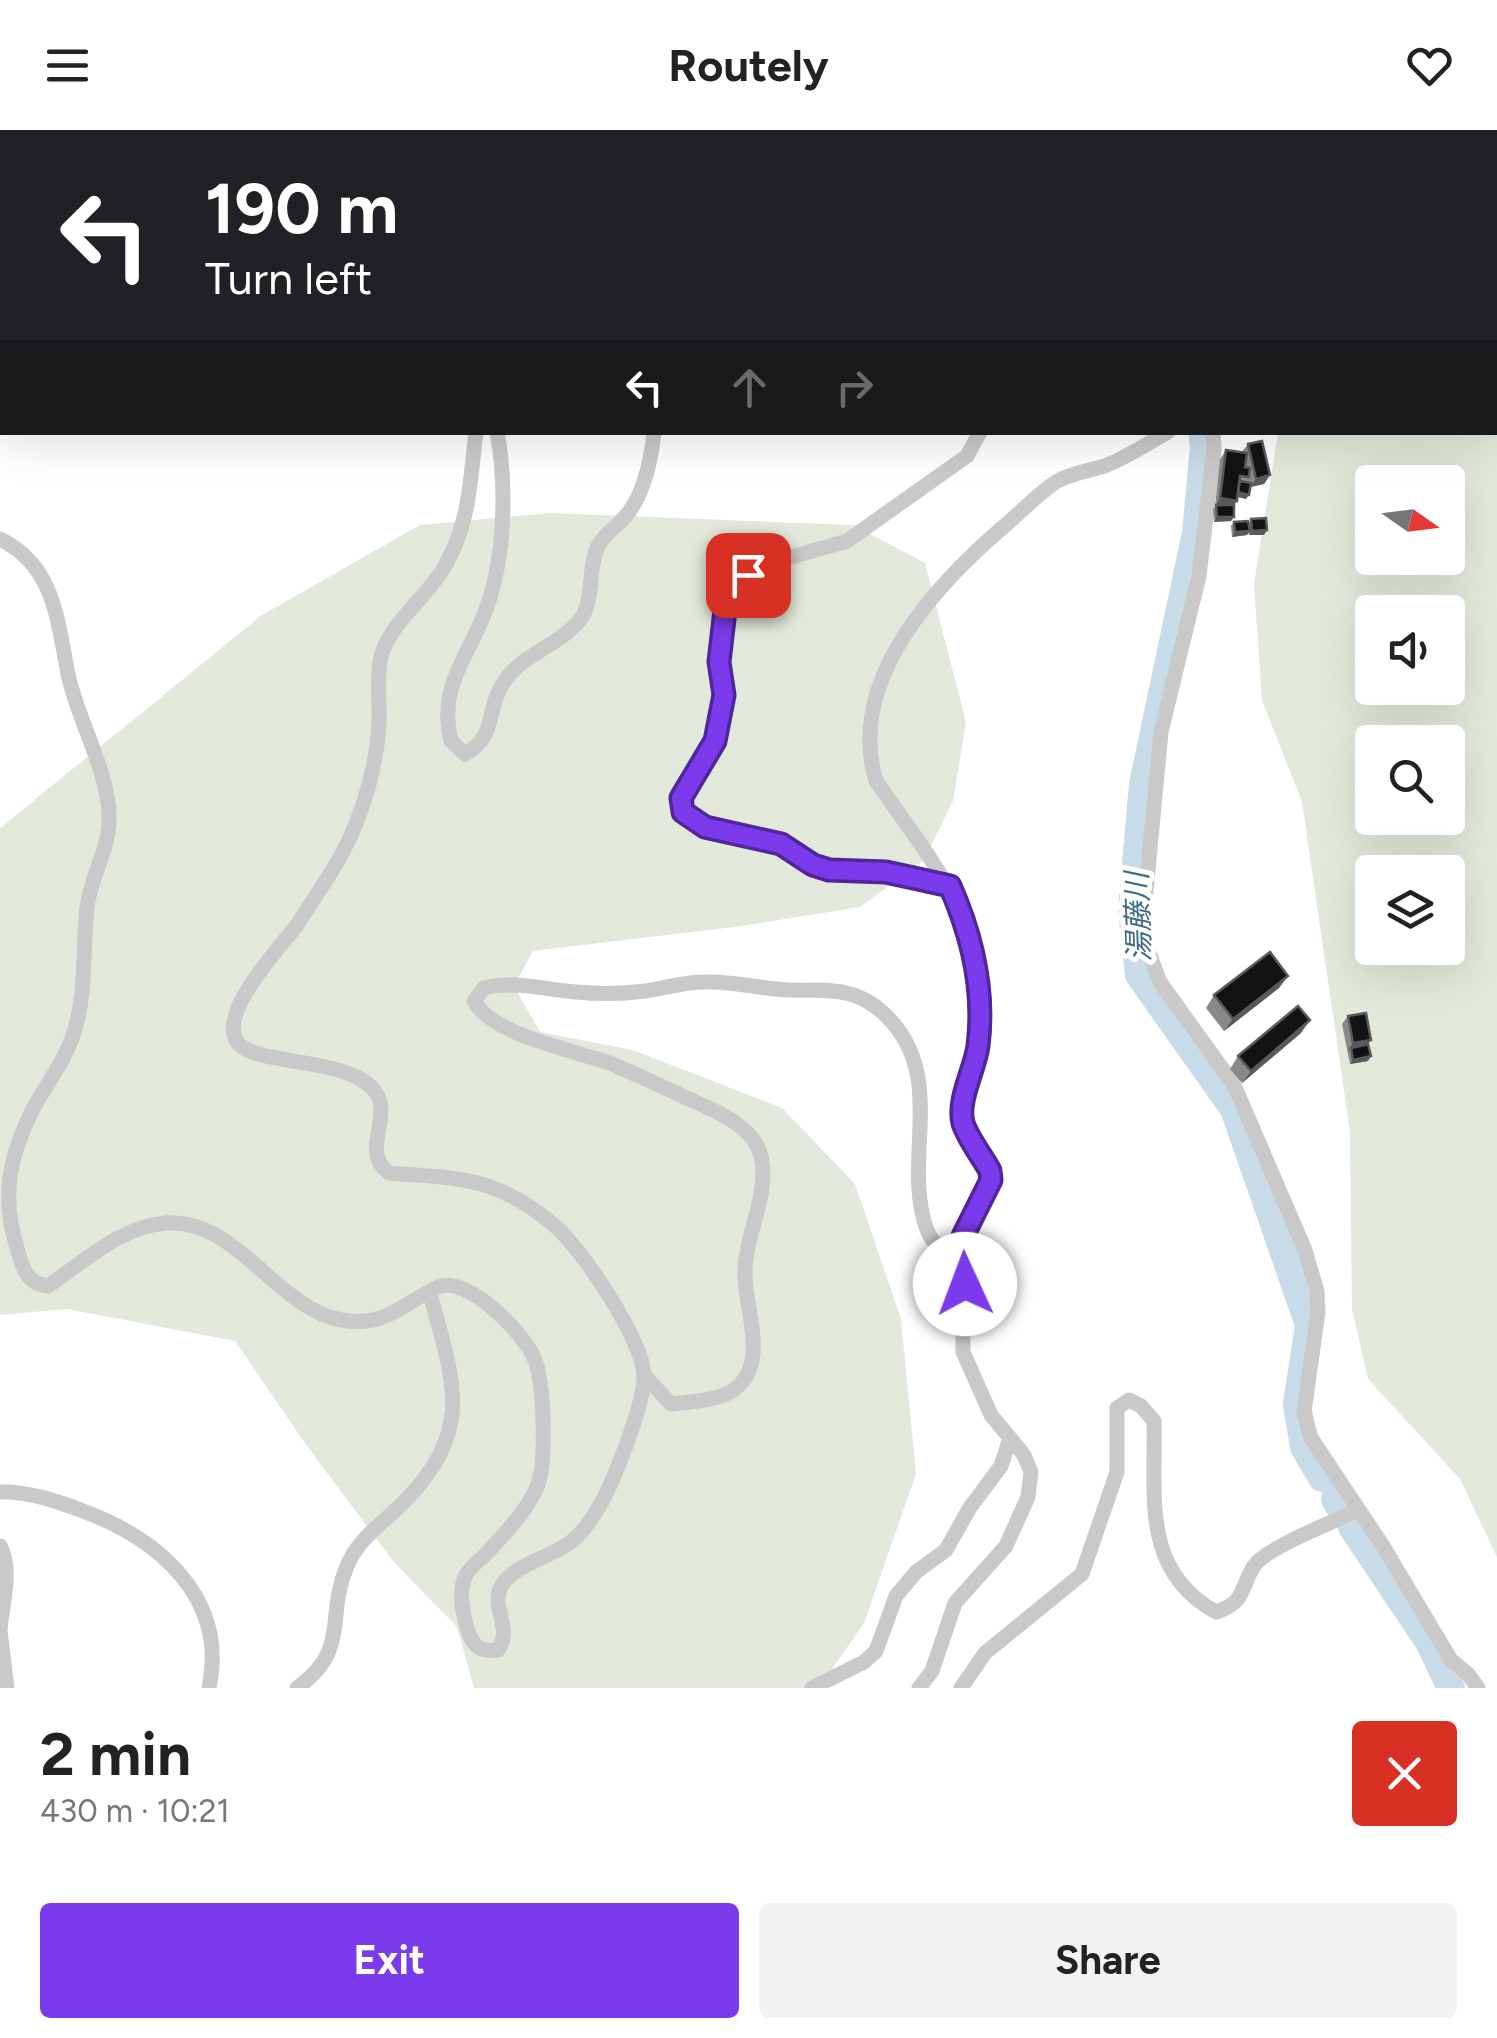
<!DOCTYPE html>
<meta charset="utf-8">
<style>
:root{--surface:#fff;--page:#f2f2f2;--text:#222;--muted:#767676;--accent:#7c3aed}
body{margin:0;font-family:Figtree,"Noto Sans JP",sans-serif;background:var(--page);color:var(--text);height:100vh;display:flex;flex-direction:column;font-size:38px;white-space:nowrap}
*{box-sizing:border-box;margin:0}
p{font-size:32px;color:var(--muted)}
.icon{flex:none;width:55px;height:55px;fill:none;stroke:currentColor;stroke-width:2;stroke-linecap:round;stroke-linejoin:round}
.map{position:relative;height:1558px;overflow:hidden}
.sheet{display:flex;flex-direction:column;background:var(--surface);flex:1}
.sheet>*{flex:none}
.top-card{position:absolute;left:0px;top:0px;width:1498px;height:305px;box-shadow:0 10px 40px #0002;background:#202124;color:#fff;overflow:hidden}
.needle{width:65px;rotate:104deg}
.fabs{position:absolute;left:1355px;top:335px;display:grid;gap:20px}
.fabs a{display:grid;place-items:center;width:110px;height:110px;border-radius:10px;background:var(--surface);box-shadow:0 10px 40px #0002;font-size:50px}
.pin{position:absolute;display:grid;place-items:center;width:85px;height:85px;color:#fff;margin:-42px;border-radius:20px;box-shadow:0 5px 15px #0006}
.me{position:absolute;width:110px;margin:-55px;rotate:358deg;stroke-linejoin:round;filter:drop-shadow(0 0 8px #0008)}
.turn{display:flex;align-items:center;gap:35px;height:210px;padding:0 40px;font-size:45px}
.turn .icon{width:130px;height:130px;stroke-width:2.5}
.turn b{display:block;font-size:70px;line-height:85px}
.lanes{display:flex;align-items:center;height:95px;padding:0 40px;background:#0003;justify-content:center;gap:50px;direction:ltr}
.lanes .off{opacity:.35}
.round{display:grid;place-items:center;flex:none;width:105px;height:105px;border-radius:10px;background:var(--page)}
.summary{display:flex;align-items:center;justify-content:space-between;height:170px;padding:0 40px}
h1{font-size:60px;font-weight:700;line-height:75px}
.action{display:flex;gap:20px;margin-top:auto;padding:20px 40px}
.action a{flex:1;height:115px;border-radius:10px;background:var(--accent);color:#fff;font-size:40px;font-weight:700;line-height:115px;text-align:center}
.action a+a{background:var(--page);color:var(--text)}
header{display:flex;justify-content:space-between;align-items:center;height:130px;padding:0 40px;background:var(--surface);font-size:45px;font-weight:700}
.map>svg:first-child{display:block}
.green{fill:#e2e9da;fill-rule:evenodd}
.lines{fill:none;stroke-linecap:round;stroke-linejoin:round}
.river{stroke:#c7dbe8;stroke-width:28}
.minor{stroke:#c9c9c9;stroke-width:15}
.wall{fill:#898989}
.shaded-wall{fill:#5a5a5a}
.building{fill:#131313;stroke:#5a5a5a;stroke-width:2.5}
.route-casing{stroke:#51269a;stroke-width:25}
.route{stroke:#7c3aed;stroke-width:18}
.labels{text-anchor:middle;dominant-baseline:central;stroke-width:10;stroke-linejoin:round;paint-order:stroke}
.water-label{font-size:30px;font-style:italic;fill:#406c87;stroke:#fff}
</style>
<header><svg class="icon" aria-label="menu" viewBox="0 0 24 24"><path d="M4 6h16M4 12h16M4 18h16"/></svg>Routely<svg class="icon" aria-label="heart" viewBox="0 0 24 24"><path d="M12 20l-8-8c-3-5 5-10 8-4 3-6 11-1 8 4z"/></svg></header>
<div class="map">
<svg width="1497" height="1558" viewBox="0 0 1497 1558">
<rect width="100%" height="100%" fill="#fff"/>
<g class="green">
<path d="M1299 0H1497V1427L1460 1349 1368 1249 1352 1179 1350 1002 1302 672 1262 570 1254 454 1278 303 1495 302V2ZM1372 352H1448V428H1372ZM1372 482H1448V558H1372ZM1372 612H1448V688H1372ZM1372 742H1448V818H1372Z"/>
<path d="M551 383 853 395 925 433 966 592 953 671 924 730 860 777 742 796 533 821 514 856 540 902 633 920 782 978 855 1054 901 1189 916 1344 864 1493 819 1558H474L457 1497 393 1431 307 1316 235 1211 67 1179 0 1185V698L262 485 420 395Z"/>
</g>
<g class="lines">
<g class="river">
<path d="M1107 0 1108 2"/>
<path d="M1202 302 1204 316 1196 403 1143 654 1132 779 1139 845 1234 979 1309 1195 1297 1274 1304 1317 1322 1348"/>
<path d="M1335 1369 1339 1376"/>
<path d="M1352 1397 1429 1512 1451 1558"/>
</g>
<g class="minor">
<path d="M602 0 604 2"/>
<path d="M893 0V2"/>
<path d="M1121 0 1122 2"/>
<path d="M497 302C507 355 505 429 486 479 469 527 437 556 451 611L465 624C496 606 486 586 500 559 516 525 557 518 580 490 595 470 587 439 598 416 603 405 616 397 624 388 644 366 651 331 654 302"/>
<path d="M1213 302 1214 319 1199 446 1161 602 1145 772 1147 817 1160 852 1234 955 1305 1120 1317 1161 1318 1182 1304 1282 1311 1308 1383 1416 1451 1530 1468 1544 1478 1558"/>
<path d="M0 409C55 436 57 490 68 544 78 592 110 643 109 690 109 720 90 748 87 778 82 819 87 858 75 899 67 928 47 953 33 979 9 1027 1 1066 17 1118 22 1136 26 1154 48 1156 84 1132 121 1096 166 1093 237 1088 276 1178 341 1190 386 1198 401 1174 438 1157 467 1144 526 1205 535 1230 544 1254 547 1334 537 1357 526 1382 505 1403 487 1423 481 1429 470 1437 466 1445 457 1462 463 1486 469 1504 475 1519 483 1522 498 1520 514 1499 489 1476 502 1455 516 1433 554 1427 573 1410 582 1403 591 1390 597 1380 612 1357 646 1270 644 1244 641 1207 582 1119 554 1095 535 1079 511 1064 488 1056 458 1046 421 1046 389 1043 359 1021 395 985 374 960 345 925 250 937 236 910 220 880 279 819 297 795 308 778 319 761 330 744 358 701 376 645 379 594 380 571 376 549 381 526 391 491 429 466 446 434 470 391 470 350 476 302"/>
<path d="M950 756 886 742 829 740 813 735 781 714 705 697 687 688 681 668 715 611 724 565 719 532 725 480 737 458 748 445 764 435 847 411 967 326 980 302"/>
<path d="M644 1245 671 1274C695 1271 727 1272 743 1251 765 1223 745 1177 745 1145 744 1107 768 1069 762 1031 759 1007 737 992 717 982 682 966 647 949 612 934 575 920 493 906 474 871L484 858C514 850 546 860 576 862 597 864 623 864 645 861 665 858 684 852 705 852 733 851 761 859 789 860 809 861 830 858 850 864 868 869 881 879 893 893 945 954 902 1032 927 1100 933 1116 951 1128 965 1137"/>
<path d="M0 1362C28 1361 57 1371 83 1381 159 1409 228 1468 209 1558"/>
<path d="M0 1416C13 1439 2 1475 0 1500"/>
<path d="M0 1501 7 1558"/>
<path d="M297 1558C351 1519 325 1488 347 1436 359 1407 386 1391 407 1369 476 1296 452 1249 430 1163"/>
<path d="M812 1558 864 1532 876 1521 896 1466 916 1442 946 1420 969 1379 1001 1336 1010 1308"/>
<path d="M919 1558 932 1541 955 1473 1006 1416 1028 1367 1031 1342 1024 1325 991 1285 963 1222V1106L991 1050 990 1041C982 1026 968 1009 964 994 957 971 974 940 977 918 980 897 982 876 980 856 972 774 921 716 876 651 845 549 938 452 1009 392 1024 379 1039 363 1056 352 1070 343 1091 341 1107 335 1128 327 1148 313 1168 302"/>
<path d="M961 1558 985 1523 1082 1444 1117 1342V1278L1129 1270 1141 1276 1154 1291C1156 1364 1140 1440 1216 1482 1247 1472 1240 1457 1254 1436 1267 1417 1334 1392 1358 1380"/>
</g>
</g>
<g class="wall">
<path d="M1248 314 1270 345 1264 354 1251 357 1246 369 1237 367 1234 375V387L1231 391 1214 392 1213 379 1215 377 1220 329 1226 320 1242 322Z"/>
<path d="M1251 389 1264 405H1249L1248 402 1247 405 1232 407 1231 396 1234 392 1249 393Z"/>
<path d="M1279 858 1224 901 1206 878 1214 865Z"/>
<path d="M1348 886 1371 910 1368 914V931L1350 934 1342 894Z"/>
<path d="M1301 903 1242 953 1230 939 1238 926Z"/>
</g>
<g class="shaded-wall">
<path d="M1270 345 1264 354 1250 357 1256 349Z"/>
<path d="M1238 362 1249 365 1246 369 1235 366Z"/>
<path d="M1220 368 1237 371 1231 379 1215 377Z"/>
<path d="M1217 387H1234L1231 391 1214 392Z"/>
<path d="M1267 400 1264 405H1249L1252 401Z"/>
<path d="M1250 401 1247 405 1232 407 1235 402Z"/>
<path d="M1288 846 1279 858 1224 901 1233 889Z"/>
<path d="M1310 890 1301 903 1242 953 1251 941Z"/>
<path d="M1371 910 1365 918H1351L1347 922 1353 913Z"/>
<path d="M1371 926 1368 931 1350 934 1353 930Z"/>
</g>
<g class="building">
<path d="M1262 311 1270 345 1256 349 1248 314Z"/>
<path d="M1226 320 1247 323 1245 337 1250 338 1249 347 1240 346 1237 371 1220 368Z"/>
<path d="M1240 351 1251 353 1249 365 1238 362Z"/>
<path d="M1216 375H1234V387H1217Z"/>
<path d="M1266 388 1267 400 1252 401 1251 389Z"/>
<path d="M1248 391 1250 401 1235 402 1234 392Z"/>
<path d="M1270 822 1288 846 1233 889 1214 865Z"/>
<path d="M1298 876 1310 890 1251 941 1238 926Z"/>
<path d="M1366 883 1371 910 1353 913 1348 886Z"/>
<path d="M1368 914 1371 926 1353 930 1351 918Z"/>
</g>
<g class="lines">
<defs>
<path id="route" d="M748 445 725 480 719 532 724 565 715 611 681 668 683 682 705 697 781 714 813 735 829 740 886 742 950 756C973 808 985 860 978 916 975 939 957 970 963 993 968 1009 982 1026 990 1041L991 1050 963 1106 965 1154"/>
</defs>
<use href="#route" class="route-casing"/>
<use href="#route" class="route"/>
</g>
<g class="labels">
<g class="water-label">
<text transform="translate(1138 787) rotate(-92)">湯藤川</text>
</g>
</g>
</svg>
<div class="fabs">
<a><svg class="needle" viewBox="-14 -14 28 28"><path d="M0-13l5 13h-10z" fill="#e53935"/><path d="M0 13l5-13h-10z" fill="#767676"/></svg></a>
<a><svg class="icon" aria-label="sound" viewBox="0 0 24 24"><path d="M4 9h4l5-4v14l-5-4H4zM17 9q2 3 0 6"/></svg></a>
<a><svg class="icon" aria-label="search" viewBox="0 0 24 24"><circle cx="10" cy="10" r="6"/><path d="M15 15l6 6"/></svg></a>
<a><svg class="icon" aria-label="layers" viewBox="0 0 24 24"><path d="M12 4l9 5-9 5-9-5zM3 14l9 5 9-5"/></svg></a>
</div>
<div class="pin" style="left:748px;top:445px;background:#d93025"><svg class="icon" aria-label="arrive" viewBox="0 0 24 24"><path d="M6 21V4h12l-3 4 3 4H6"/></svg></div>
<svg class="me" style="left:965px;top:1154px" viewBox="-20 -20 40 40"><circle r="19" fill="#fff"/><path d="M0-13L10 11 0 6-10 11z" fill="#7c3aed"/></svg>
<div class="top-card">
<div class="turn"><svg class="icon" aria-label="left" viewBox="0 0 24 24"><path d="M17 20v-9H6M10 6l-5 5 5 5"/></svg><div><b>190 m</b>Turn left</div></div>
<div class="lanes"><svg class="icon" aria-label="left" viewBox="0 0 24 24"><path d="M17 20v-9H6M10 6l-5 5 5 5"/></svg><svg class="icon off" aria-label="ahead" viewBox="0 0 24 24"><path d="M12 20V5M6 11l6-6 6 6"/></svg><svg class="icon off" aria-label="right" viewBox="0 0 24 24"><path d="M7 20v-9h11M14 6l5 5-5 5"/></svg></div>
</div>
</div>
<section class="sheet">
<div class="summary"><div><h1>2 min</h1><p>430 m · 10:21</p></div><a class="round" style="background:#d93025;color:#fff"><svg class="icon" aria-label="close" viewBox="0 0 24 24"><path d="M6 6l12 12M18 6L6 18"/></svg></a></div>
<div class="action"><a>Exit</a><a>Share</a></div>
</section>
